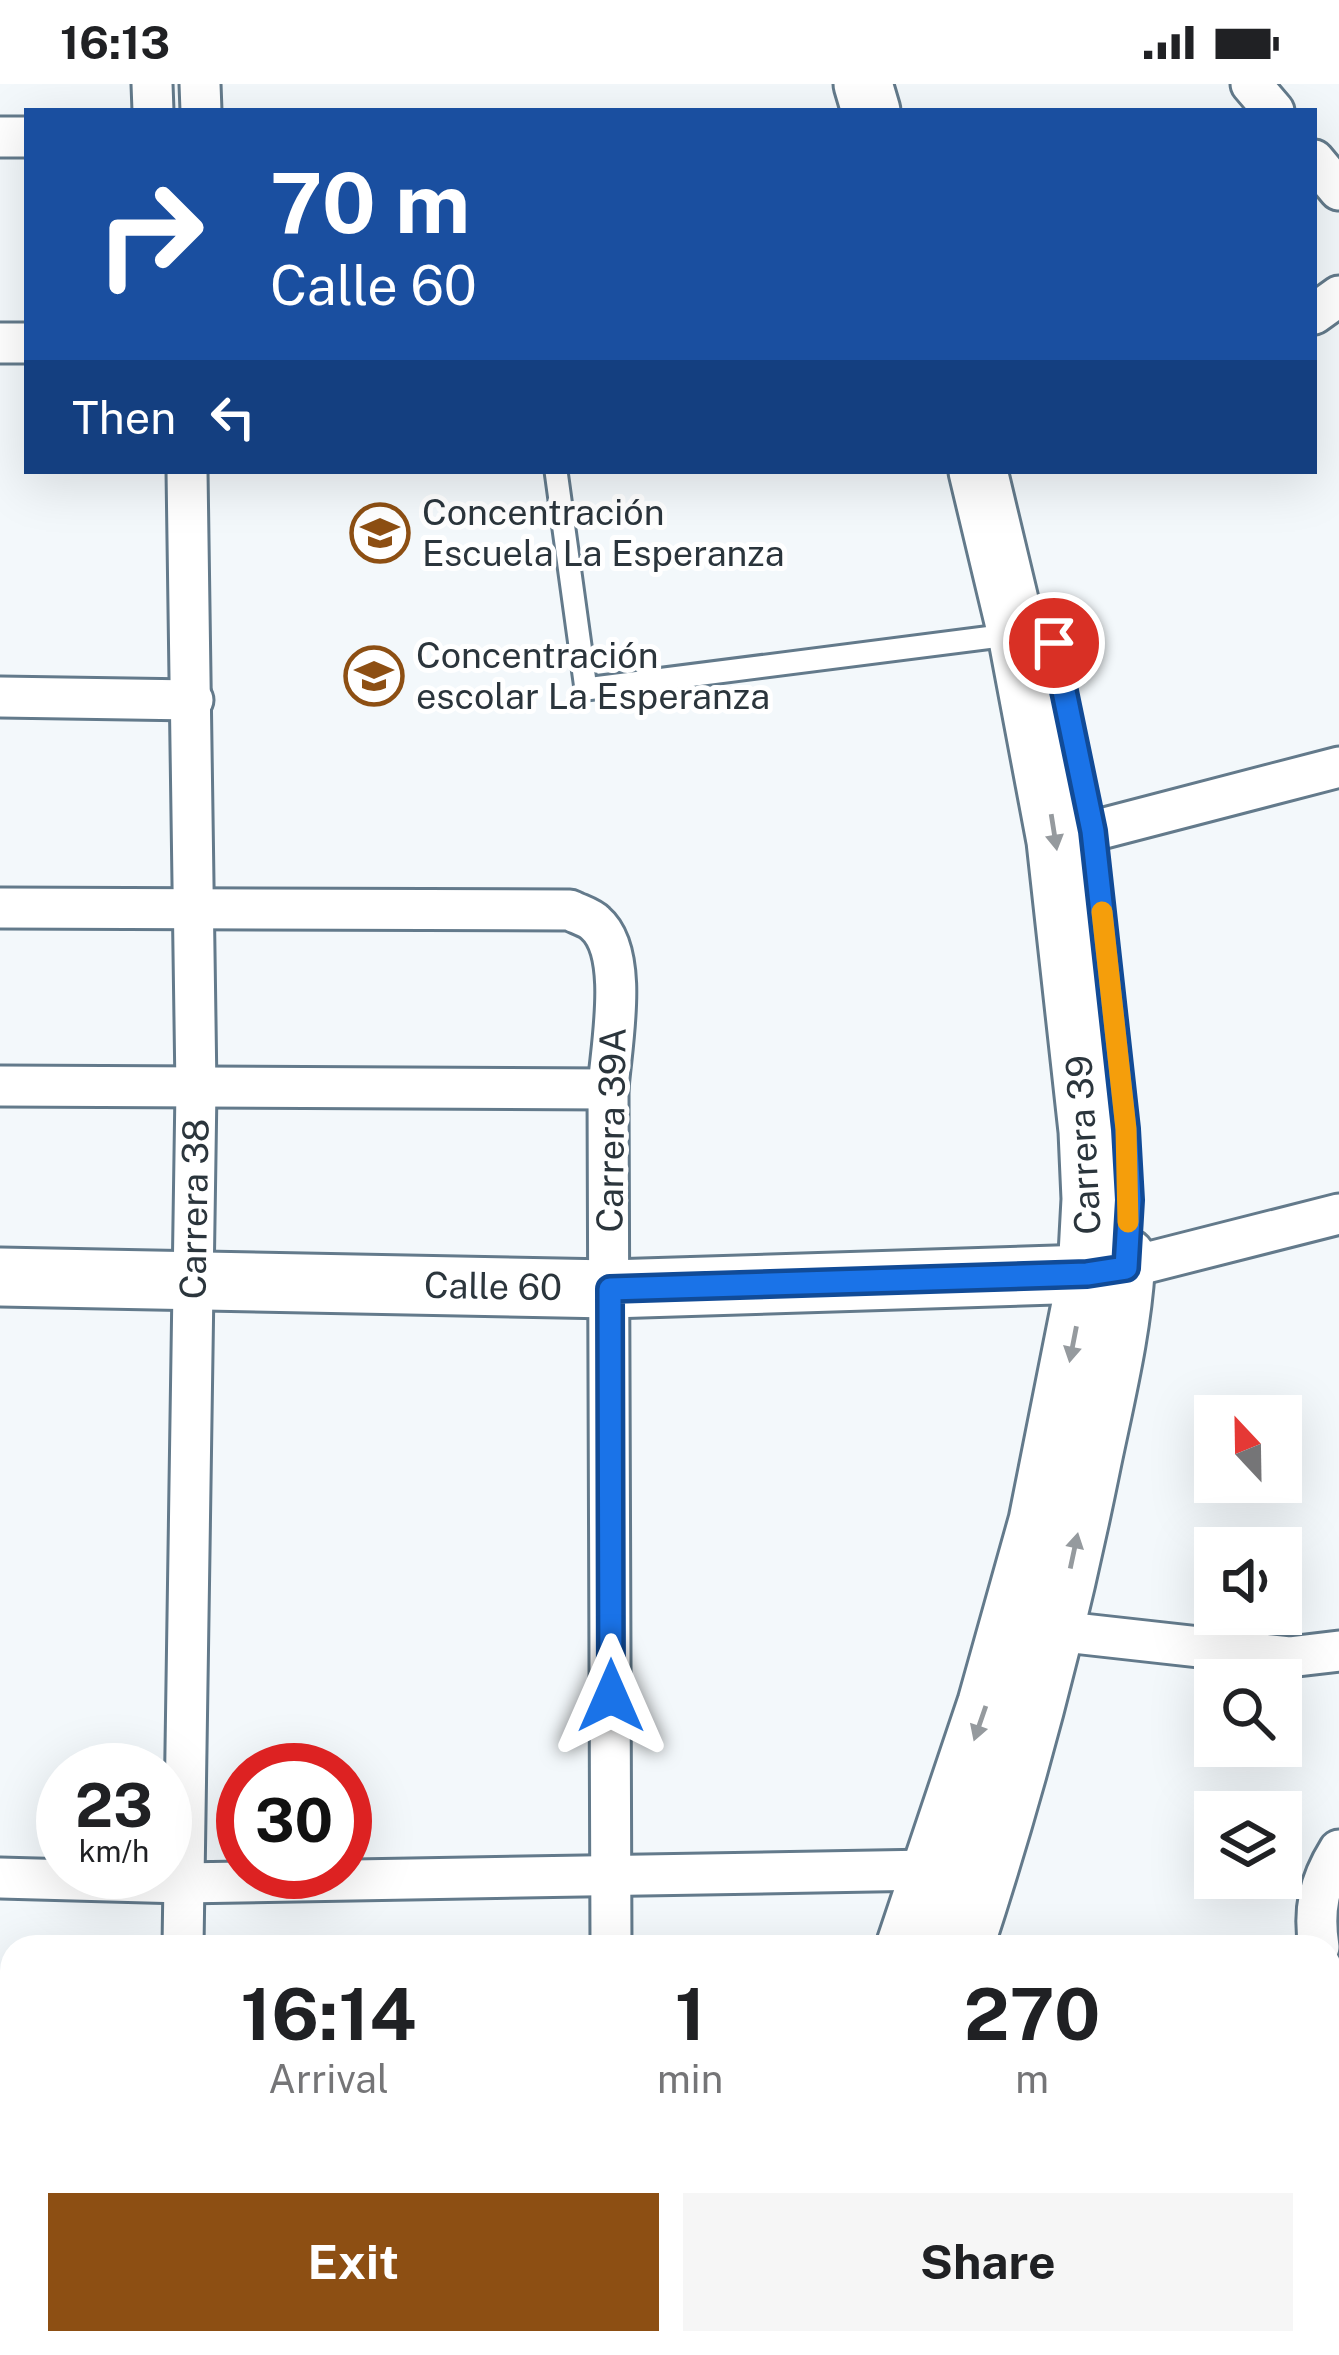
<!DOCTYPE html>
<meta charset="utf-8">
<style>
:root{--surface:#fff;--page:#f6f6f6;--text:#202124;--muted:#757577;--accent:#8d4f13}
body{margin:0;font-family:"Public Sans",sans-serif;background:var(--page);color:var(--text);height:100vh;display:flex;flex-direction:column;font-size:45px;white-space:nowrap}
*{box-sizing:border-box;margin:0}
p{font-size:39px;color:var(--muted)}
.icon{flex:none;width:66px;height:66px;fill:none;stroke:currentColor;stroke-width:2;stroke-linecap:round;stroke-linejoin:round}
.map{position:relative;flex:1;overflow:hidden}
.panel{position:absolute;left:0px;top:1851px;width:1341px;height:420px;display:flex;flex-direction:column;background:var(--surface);border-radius:36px 36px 0 0;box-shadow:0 12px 48px #0002}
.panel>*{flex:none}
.guide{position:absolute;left:24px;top:24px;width:1293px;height:366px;border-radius:0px;box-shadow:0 12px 48px #0002;background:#1a4fa0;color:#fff;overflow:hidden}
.needle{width:78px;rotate:338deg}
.controls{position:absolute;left:1194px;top:1311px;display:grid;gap:24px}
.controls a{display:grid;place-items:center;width:108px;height:108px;border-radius:0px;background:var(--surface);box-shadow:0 12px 48px #0002;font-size:60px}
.speed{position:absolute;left:36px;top:1659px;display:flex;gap:24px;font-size:60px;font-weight:700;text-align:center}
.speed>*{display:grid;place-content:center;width:156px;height:156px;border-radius:50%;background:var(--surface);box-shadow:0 12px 48px #0002;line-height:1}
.speed small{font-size:30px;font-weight:400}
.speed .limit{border:18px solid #d22;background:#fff;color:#111}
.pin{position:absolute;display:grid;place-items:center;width:102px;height:102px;color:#fff;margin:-51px;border:6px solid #fff;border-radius:50%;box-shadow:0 3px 12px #0007}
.me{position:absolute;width:132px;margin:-66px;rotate:0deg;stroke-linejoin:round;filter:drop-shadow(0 0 9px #0008)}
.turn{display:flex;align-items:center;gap:42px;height:252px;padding:0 48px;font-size:54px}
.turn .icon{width:156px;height:156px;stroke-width:2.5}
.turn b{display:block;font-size:84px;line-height:102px}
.then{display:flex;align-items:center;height:114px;padding:0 48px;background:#0003;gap:24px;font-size:45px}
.eta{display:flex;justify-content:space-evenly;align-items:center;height:204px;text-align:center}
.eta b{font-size:72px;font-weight:700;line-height:84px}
.action{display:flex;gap:24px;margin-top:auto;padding:24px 48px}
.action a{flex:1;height:138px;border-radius:0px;background:var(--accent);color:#fff;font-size:48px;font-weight:700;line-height:138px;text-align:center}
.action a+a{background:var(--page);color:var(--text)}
.status{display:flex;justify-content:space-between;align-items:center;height:84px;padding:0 60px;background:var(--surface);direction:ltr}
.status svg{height:33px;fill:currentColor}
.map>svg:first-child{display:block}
.building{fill:#9e795c}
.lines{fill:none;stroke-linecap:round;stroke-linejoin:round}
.lane-casing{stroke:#637a8b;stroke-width:27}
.street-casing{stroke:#637a8b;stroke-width:45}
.secondary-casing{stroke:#637a8b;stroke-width:63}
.lane{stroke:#fff;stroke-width:21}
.street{stroke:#fff;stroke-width:39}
.secondary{stroke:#fff;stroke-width:57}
.oneway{fill:#959a9e}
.route-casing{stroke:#114b97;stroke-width:30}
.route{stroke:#1a73e8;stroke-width:21}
.slow{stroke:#f59e0b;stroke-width:21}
.labels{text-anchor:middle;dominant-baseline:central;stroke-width:10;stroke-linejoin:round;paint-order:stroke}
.poi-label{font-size:36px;fill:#2b353c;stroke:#fff;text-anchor:start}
.street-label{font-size:36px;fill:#2b353c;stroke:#fff}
</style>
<div class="status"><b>16:13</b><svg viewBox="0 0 49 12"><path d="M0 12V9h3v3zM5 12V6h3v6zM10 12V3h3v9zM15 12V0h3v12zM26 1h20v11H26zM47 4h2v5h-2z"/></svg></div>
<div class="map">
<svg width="1339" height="2271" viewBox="0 0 1339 2271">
<rect width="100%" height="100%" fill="#f3f8fb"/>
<path class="building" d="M881 2259H990L986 2271H877Z"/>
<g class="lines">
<defs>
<path id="lane" d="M556 387 586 605 1016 550"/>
<g id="street">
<path d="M152 0 153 27"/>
<path d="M200 0 201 27"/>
<path d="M1251 0 1274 27"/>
<path d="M0 53H27"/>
<path d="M1314 76 1339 106"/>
<path d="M1314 230 1339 212"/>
<path d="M0 259H27"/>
<path d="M0 613 193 616"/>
<path d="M1093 747 1339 683"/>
<path d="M0 824 570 826C577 830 589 833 595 839 630 869 611 962 608 1005L611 1863"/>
<path d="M0 1002 608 1005"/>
<path d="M1126 1184 1339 1130"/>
<path d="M1056 1547 1289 1573 1339 1567"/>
<path d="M0 1794 183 1799 930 1786"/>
<path d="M183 1863 196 1005 187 387"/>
<path d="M1319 1863C1313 1826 1319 1798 1339 1766"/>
<path d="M1329 1924 1339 1985"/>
<path d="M1329 2043 1339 2040"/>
<path d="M184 2259V2271"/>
<path d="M604 2271 605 2259"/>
</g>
<g id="secondary">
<path d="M863 0 871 27"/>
<path d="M0 1193 610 1205 1087 1190 1123 1184"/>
<path d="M905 1863 987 1619 1038 1437 1087 1190 1091 1115 1088 1047 1056 757 1017 550 978 387"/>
<path d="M964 1863C1016 1705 1058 1545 1091 1382 1105 1314 1123 1243 1126 1173"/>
<path d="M769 2271 774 2259"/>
<path d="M826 2271 830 2259"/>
</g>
</defs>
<use href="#lane" class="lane-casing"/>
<use href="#street" class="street-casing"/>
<use href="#secondary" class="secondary-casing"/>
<use href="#lane" class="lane"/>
<use href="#street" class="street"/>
<use href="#secondary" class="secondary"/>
</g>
<defs><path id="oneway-solid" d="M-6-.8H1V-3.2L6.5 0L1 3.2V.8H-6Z" transform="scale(3)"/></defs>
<g class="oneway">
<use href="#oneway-solid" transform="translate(1054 748) rotate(81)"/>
<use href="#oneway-solid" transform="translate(1073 1260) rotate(101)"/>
<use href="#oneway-solid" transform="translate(1074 1467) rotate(-78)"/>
<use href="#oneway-solid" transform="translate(980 1639) rotate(109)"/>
</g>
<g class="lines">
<defs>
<path id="route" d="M611 1612 610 1205 1087 1190 1126 1184 1130 1116 1126 1045 1093 747 1054 559"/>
</defs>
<use href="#route" class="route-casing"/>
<use href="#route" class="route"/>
<path class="slow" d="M1102 828 1126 1045 1128 1138"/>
</g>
<defs>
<symbol id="school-ring" viewBox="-11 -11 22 22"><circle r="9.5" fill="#fff" stroke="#8d4f13" stroke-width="1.5"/><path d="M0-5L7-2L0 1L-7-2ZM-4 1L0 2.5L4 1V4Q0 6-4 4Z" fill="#8d4f13"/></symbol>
</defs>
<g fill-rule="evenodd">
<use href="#school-ring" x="347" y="416" width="66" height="66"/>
<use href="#school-ring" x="341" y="559" width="66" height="66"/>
</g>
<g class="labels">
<g class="poi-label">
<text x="422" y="428">Concentración<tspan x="422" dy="41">Escuela La Esperanza</tspan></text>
<text x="416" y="571">Concentración<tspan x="416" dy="41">escolar La Esperanza</tspan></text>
</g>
<g class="street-label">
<text transform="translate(611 1046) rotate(-89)">Carrera 39A</text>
<text transform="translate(1083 1061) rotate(-93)">Carrera 39</text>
<text transform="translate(194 1125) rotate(-89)">Carrera 38</text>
<text transform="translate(493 1202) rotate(1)">Calle 60</text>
</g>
</g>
</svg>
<div class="controls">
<a><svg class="needle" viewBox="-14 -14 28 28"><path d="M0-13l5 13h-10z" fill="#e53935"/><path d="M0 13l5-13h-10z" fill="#757577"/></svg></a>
<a><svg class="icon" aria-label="sound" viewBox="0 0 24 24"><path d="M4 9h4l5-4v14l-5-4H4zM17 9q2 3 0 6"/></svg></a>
<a><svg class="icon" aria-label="search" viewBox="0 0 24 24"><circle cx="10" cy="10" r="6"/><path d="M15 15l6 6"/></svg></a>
<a><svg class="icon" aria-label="layers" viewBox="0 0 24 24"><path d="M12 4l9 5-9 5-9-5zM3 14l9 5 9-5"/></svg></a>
</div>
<div class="speed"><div>23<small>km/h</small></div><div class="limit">30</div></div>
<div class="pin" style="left:1054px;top:559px;background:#d93025"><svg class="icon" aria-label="arrive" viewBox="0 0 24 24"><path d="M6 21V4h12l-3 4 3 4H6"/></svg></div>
<svg class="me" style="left:611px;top:1612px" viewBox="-20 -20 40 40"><path d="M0-17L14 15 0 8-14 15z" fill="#1a73e8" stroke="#fff" stroke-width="4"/></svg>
<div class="guide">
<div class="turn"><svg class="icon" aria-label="right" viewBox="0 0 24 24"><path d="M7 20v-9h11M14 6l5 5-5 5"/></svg><div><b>70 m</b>Calle 60</div></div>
<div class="then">Then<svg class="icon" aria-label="left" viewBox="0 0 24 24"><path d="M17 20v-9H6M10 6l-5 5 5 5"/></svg></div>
</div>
<section class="panel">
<div class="eta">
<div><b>16:14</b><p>Arrival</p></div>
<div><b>1</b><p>min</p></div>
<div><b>270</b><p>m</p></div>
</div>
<div class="action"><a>Exit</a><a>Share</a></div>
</section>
</div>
